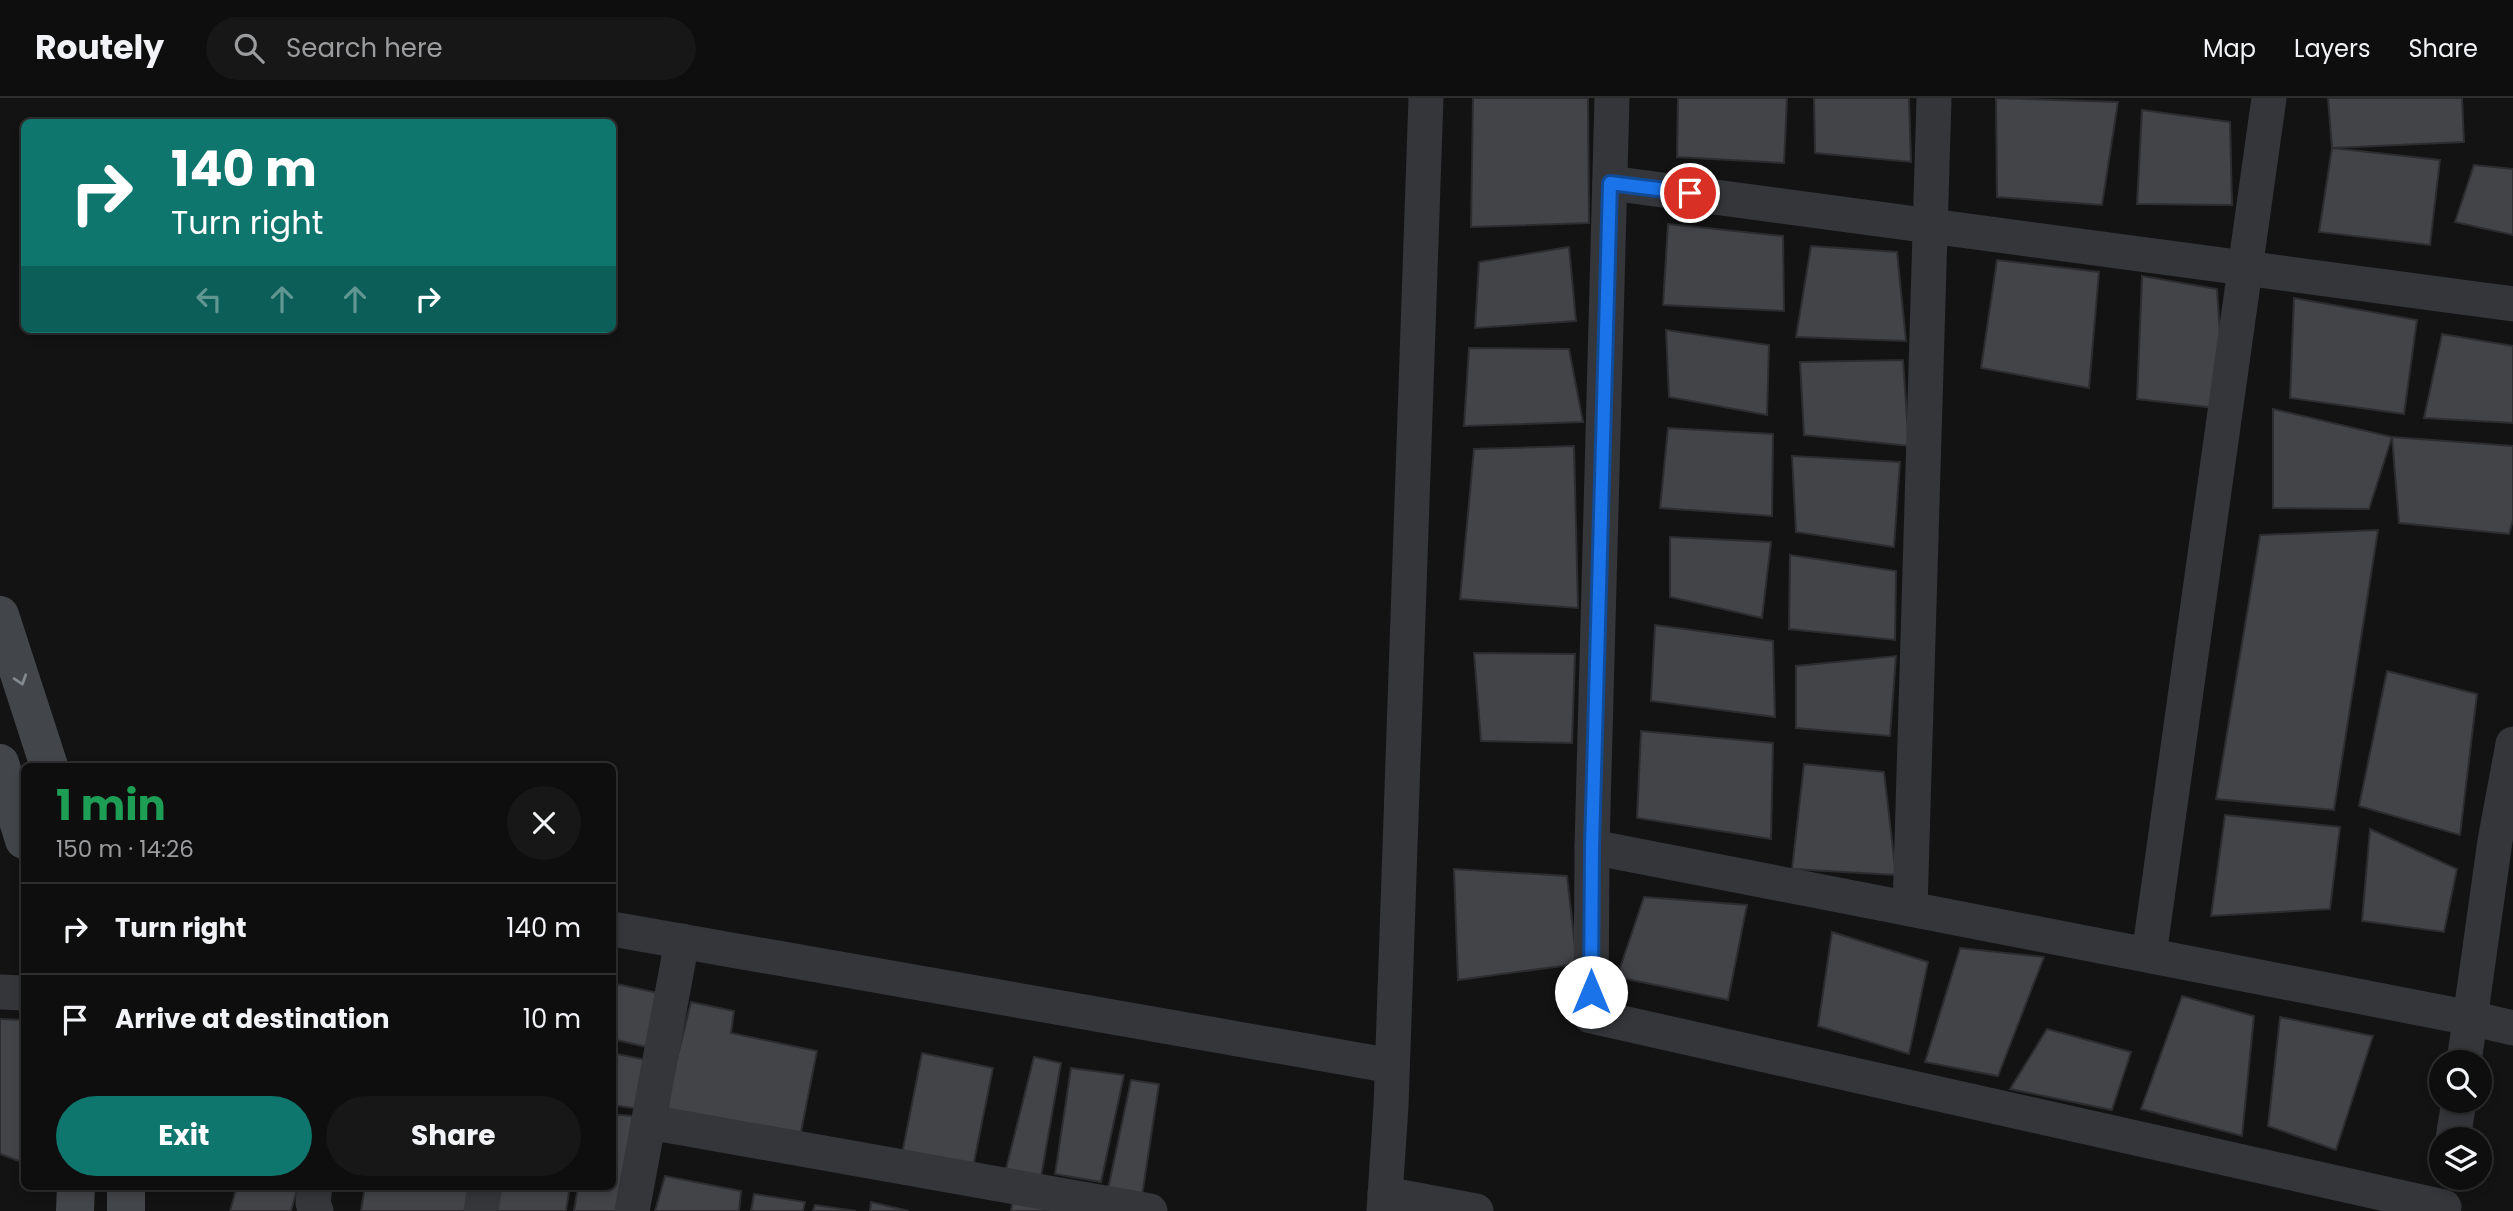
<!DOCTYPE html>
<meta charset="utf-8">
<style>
:root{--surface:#0e0e0f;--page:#171718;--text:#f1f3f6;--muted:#9b9c9e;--line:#2e2e2f;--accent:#0f766e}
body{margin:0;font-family:Poppins,sans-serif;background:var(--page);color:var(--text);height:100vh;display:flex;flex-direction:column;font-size:26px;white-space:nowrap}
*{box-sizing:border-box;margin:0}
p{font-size:23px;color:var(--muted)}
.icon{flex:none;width:38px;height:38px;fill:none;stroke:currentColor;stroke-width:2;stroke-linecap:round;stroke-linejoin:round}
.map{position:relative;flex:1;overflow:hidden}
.sheet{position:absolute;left:21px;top:665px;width:595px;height:427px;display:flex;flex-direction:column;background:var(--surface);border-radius:10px;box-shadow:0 4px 10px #0003,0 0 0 2px var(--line)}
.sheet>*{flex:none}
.top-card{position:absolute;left:21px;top:21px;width:595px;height:214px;border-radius:10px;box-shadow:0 4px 10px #0003,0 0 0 2px var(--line);background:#0f766e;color:#fff;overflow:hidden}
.controls{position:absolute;left:2429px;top:952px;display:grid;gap:14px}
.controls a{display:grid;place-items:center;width:63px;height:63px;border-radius:50%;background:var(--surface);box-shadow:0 4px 10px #0003,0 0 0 2px var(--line);font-size:35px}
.pin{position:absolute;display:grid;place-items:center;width:60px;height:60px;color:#fff;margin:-30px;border:4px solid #fff;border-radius:50%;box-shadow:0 2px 7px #0007}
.me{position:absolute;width:77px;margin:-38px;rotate:0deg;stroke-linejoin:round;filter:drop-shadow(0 0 5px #0008)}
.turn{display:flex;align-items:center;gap:24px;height:147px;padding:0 35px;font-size:32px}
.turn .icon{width:91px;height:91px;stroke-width:2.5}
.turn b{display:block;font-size:49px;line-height:60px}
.lanes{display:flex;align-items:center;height:66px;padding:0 35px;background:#0003;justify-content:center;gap:35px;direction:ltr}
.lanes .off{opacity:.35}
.round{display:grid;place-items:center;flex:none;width:74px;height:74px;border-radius:37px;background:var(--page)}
.overview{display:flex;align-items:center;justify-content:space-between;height:119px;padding:0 35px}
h1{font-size:42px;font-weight:700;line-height:52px;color:#1e9e55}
.cta{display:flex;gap:14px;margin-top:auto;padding:14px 35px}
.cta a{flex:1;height:80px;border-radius:42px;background:var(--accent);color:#fff;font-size:28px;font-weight:700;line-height:80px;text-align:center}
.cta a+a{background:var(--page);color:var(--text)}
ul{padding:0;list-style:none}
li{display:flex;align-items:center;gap:21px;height:91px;padding:0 35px;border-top:2px solid var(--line)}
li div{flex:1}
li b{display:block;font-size:26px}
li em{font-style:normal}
header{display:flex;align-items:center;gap:42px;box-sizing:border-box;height:98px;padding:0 35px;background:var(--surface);border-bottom:2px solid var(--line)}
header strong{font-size:33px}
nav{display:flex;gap:38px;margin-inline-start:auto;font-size:24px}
.search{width:490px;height:63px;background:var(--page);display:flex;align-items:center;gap:18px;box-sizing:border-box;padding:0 24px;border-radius:38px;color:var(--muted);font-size:26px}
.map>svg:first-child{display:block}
.building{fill:#424447;stroke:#2d2d30;stroke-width:2}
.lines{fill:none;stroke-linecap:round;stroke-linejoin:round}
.street{stroke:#343639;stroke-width:35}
.secondary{stroke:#424549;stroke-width:38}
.oneway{stroke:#82898f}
.route-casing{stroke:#114b97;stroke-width:18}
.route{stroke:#1a73e8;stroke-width:12}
</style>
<header>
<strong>Routely</strong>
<div class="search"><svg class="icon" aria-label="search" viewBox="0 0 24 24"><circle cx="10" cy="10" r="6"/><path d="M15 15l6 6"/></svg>Search here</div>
<nav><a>Map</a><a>Layers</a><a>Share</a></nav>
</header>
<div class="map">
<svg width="2513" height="1113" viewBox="0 0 2513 1113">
<rect width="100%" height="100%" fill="#131314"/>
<g class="building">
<path d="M1473 0H1588L1589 125 1471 129Z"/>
<path d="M1678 0H1787L1784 65 1677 59Z"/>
<path d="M1814 0H1909L1911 64 1815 55Z"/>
<path d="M1996 0 2118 4 2102 107 1997 99Z"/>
<path d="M2328 0H2462L2464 44 2332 50Z"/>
<path d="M2142 12 2230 24 2232 107 2137 106Z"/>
<path d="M2332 50 2440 62 2430 147 2319 134Z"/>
<path d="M2474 67 2513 71V137L2455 124Z"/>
<path d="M1668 126 1783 138 1784 213 1663 207Z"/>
<path d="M1811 148 1897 154 1906 243 1796 239Z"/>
<path d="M1569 149 1576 223 1475 230 1479 164Z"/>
<path d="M1997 162 2099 174 2089 290 1981 270Z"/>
<path d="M2142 178 2217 191 2225 311 2137 301Z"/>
<path d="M2294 200 2417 222 2404 316 2290 300Z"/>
<path d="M1666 232 1769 247 1767 317 1669 299Z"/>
<path d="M2442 236 2513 248V325L2424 320Z"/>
<path d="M1469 250 1569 251 1583 324 1464 328Z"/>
<path d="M1903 262 1909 348 1804 337 1800 264Z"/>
<path d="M2273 311 2392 339 2369 411 2273 410Z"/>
<path d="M1668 330 1773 336 1772 418 1660 410Z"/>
<path d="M2392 339 2513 348V422L2509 436 2399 425Z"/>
<path d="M1574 348 1578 510 1460 501 1474 351Z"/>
<path d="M1792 358 1900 364 1894 449 1796 434Z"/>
<path d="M2378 432 2334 712 2216 701 2260 437Z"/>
<path d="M1670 439 1771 444 1762 520 1670 499Z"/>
<path d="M1790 457 1896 473 1895 542 1789 531Z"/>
<path d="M1655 527 1773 543 1775 619 1651 603Z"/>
<path d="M1474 555 1575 556 1572 645 1481 643Z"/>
<path d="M1896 558 1890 638 1796 630V568Z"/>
<path d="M2387 573 2477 596 2460 737 2359 708Z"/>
<path d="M1641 633 1773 645 1771 741 1637 720Z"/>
<path d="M1804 666 1884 674 1896 777 1792 771Z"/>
<path d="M2225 717 2340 729 2330 811 2211 818Z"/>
<path d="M2370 731 2457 771 2444 834 2362 823Z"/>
<path d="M1454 771 1567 778 1577 866 1458 882Z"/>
<path d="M1644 799 1747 807 1728 902 1617 879Z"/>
<path d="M1832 834 1928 864 1909 956 1818 928Z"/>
<path d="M1960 850 2044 859 1998 978 1925 964Z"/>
<path d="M612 885 663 896 651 950 612 941Z"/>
<path d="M2182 898 2254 918 2242 1038 2141 1011Z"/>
<path d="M691 904 734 913 731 935 817 953 800 1039 664 1013Z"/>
<path d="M2280 919 2373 938 2336 1052 2268 1028Z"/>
<path d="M0 921 24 922V1065L0 1056Z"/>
<path d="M2047 931 2131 954 2112 1012 2010 991Z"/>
<path d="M612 955 652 963 639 1011 612 1007Z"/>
<path d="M922 955 993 970 973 1069 902 1056Z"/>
<path d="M1034 959 1061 965 1041 1079 1005 1075Z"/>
<path d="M1071 970 1124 977 1101 1084 1055 1076Z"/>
<path d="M1131 982 1159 986 1142 1098 1108 1091Z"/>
<path d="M612 1016 640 1019 623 1113H574L578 1088H612Z"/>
<path d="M665 1078 741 1093 739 1113H655Z"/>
<path d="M237 1088H298L291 1113H230Z"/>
<path d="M365 1088H473L470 1113H361Z"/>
<path d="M499 1088H570L566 1113H495Z"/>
<path d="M754 1096 805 1104 803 1113H751Z"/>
<path d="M1013 1099 1052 1113H1011Z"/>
<path d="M871 1104 909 1113H870Z"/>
<path d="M815 1107 856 1113H813Z"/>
</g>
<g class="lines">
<g class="street">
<path d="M1612 0 1592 749 1591 918 2444 1109"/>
<path d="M1610 85 2513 206"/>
<path d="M1592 749 2470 920 2513 930"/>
<path d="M1910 811 1934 0"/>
<path d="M612 831 1392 968"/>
<path d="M2149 857 2269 0"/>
<path d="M0 894 24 895"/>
<path d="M2464 964 2495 743 2513 646"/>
<path d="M649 1024 1150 1113"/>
<path d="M2453 1041 2459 1003"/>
<path d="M315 1088 313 1105 316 1113"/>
<path d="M1385 1096 1476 1113"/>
<path d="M481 1113 485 1088"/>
<path d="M632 1113 682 843"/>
<path d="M1384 1113 1391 1008 1426 0"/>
</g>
<g class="secondary">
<path d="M0 517 49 668"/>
<path d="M0 665 24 742"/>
<path d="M126 1088V1113"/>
<path d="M75 1113 76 1088"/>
</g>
</g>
<defs><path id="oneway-chevron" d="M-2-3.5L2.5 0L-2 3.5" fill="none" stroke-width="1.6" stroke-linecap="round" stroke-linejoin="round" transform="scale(1.75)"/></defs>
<use class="oneway" href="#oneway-chevron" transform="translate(21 582) rotate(72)"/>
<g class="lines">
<defs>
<path id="route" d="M1591 894 1592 749 1610 85 1690 95"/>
</defs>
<use href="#route" class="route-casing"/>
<use href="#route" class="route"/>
</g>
</svg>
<div class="controls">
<a><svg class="icon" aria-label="search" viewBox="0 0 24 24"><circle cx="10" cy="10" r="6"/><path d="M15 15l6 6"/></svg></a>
<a><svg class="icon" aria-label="layers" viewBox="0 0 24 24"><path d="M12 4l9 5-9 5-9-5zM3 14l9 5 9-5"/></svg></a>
</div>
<div class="pin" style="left:1690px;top:95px;background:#d93025"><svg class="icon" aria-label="arrive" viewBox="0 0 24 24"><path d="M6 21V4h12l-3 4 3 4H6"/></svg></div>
<svg class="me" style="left:1591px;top:894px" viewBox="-20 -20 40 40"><circle r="19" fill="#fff"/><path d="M0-13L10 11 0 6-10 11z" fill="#1a73e8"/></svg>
<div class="top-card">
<div class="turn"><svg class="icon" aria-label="right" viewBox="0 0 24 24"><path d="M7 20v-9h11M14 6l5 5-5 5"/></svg><div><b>140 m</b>Turn right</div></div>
<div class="lanes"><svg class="icon off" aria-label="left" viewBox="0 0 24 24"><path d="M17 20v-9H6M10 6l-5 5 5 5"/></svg><svg class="icon off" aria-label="ahead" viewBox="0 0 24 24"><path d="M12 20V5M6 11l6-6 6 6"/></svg><svg class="icon off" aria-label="ahead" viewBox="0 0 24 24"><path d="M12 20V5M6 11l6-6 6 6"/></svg><svg class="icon" aria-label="right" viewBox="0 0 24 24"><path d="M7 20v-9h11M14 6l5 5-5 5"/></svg></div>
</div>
<section class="sheet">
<div class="overview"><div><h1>1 min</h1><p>150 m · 14:26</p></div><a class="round"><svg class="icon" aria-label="close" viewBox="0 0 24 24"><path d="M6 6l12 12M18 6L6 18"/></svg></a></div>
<ul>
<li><svg class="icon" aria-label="right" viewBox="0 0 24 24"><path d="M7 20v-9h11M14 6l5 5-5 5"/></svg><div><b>Turn right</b></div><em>140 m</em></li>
<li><svg class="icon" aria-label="arrive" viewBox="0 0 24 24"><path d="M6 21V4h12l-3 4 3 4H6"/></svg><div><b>Arrive at destination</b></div><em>10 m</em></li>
</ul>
<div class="cta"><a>Exit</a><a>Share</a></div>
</section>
</div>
